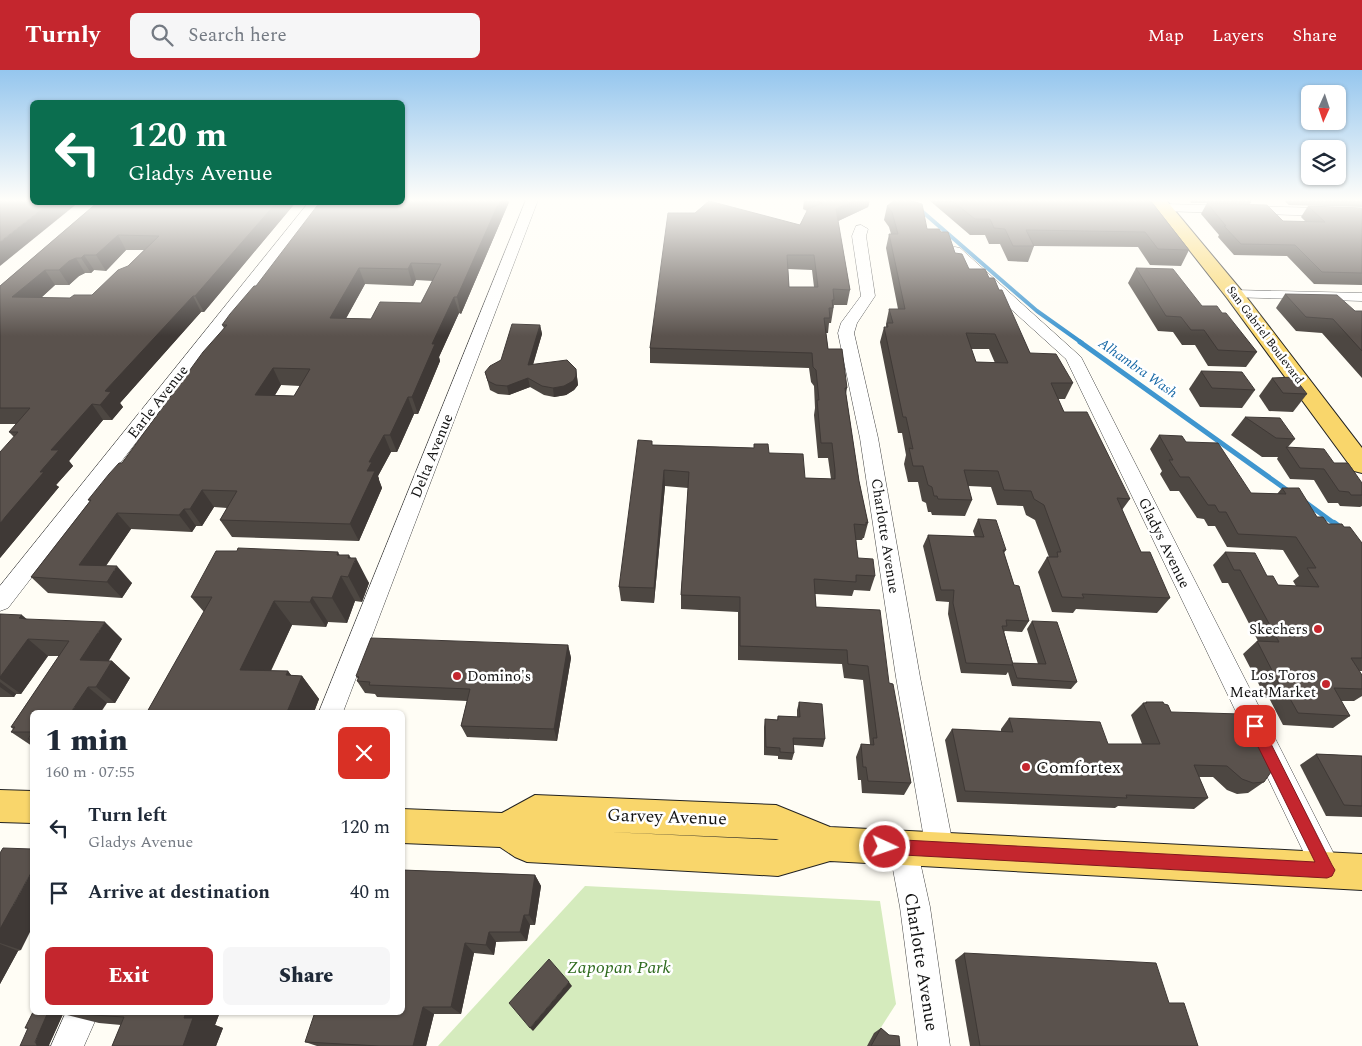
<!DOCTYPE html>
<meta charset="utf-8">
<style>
:root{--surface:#fff;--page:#f6f6f7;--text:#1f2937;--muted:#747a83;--accent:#c4262e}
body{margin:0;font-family:Spectral,serif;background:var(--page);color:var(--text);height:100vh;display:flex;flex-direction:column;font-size:19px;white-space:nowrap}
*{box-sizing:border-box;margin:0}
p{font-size:16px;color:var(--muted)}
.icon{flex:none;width:28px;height:28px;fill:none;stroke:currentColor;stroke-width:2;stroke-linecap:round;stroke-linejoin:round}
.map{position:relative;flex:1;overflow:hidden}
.panel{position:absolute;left:30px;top:640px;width:375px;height:305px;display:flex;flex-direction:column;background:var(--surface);border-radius:8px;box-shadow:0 1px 4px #0004}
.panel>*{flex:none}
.top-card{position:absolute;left:30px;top:30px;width:375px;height:105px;border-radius:8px;box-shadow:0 1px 4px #0004;background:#0b6e4f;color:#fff;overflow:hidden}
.needle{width:32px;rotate:183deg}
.tools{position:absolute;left:1301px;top:15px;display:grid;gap:10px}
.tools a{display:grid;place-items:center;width:45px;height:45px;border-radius:8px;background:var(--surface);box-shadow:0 1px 4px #0004;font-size:25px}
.pin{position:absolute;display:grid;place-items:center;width:42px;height:42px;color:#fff;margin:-21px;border-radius:10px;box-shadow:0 2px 8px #0006}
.me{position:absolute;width:55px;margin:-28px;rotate:93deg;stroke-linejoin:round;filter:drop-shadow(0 0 4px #0008)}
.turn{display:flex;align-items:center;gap:18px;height:105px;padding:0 15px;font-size:22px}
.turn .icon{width:65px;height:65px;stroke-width:2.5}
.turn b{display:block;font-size:35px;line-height:42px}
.round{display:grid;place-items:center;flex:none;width:52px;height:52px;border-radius:8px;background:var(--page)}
.summary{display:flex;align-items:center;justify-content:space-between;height:85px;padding:0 15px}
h1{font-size:30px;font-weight:800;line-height:38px}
.primary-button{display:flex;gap:10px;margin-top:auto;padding:10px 15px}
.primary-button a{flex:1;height:58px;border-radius:8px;background:var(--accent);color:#fff;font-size:20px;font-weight:800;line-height:58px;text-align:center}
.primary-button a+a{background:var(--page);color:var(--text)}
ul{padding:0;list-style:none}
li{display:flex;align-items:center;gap:15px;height:65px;padding:0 15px}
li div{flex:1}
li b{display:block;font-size:19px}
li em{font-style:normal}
header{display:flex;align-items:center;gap:30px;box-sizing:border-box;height:70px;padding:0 25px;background:var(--accent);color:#fff}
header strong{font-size:24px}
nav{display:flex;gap:28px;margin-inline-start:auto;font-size:18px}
.search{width:350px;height:45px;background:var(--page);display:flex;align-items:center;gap:12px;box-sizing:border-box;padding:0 18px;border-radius:8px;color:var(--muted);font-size:19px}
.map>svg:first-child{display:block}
.green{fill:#d5ebbd}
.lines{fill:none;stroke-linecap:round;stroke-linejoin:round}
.stream-far2{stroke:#3f96cf;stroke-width:4}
.stream-far1{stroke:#3f96cf;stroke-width:5}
.stream{stroke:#3f96cf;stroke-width:6}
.minor-casing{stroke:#444;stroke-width:1}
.major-casing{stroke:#222;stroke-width:2}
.minor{fill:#fff;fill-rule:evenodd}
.major{fill:#f9d66b;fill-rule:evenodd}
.wall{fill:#4d4742;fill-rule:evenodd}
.shaded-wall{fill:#3f3936}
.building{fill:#5a524d;stroke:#3f3936;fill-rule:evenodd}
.route{fill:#c4262e;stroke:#7f191e}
.poi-dot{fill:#c4262e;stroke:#fff;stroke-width:2}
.labels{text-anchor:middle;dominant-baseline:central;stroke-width:5;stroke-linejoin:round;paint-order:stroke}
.far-street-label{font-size:12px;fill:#111;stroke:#fff}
.far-water-label{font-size:14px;font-style:italic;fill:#1768a6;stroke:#fff}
.street-label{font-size:15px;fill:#111;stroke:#fff}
.poi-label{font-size:15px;fill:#111;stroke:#fff;text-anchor:end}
.near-poi-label{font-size:18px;fill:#111;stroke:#fff;text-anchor:start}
.near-street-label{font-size:18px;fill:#111;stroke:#fff}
.near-park-label{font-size:18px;font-style:italic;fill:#2f6b1f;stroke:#fff}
</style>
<header>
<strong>Turnly</strong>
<div class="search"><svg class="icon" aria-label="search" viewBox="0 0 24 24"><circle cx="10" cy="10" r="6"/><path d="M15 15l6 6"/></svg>Search here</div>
<nav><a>Map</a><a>Layers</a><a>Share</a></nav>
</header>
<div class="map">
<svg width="1362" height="976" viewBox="0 0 1362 976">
<rect width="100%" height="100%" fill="#fffdf5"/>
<path class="green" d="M585 816 880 831 896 934 869 976H438Z"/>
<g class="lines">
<path class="stream-far2" d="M909 130 1037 241 1082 273"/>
<g class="stream-far1">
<path d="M1080 272 1291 423"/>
<path d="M1305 432 1335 454"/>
</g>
<path class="stream" d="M1334 453 1342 459"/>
<defs>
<g id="minor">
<path d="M526 130H538L343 642H319Z"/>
<path d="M309 132H322L8 538 0 541V516Z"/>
<path d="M1164 134 1362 139V147L1159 141 1158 138Z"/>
<path d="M861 155 868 159 866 166 875 226 857 253 854 263 878 368 920 607 954 780 950 790 940 794 930 790 926 780 896 607 860 368 838 263 841 253 861 226 852 166 856 156Z"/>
<path d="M955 177 960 178 1081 287 1337 790 1341 800 1337 810 1327 814 1317 810 1066 289 950 184 948 181 950 178Z"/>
<path d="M1234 220 1362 223V231L1229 227 1227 224 1229 221Z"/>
<path d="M903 764 913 768 917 778 930 837 950 976H918L900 837 889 778 893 768Z"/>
<path d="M66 942H99L84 976H51Z"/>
</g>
<g id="major">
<path d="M1150 130H1166L1241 220 1362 378V403L1354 401 1227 228Z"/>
<path d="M0 720 32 721V753L0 752Z"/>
<path d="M535 725 776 735 830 757 1362 784V820L830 791 778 806 527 792 515 787 500 777 402 773V739L502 743ZM608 762 776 769 779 770H778Z"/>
</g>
</defs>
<use href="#minor" class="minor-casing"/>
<use href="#major" class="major-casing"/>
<use href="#minor" class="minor"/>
<use href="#major" class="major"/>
</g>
<g class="wall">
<path d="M804 130H870L868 137 838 151 850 220 847 235H834L831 253H829L828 263H826L828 279 847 318 846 324 859 411 868 453 864 468H863L862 470H856L858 488 875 506 870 521 854 520 852 526 815 524 816 537 889 613 911 713 904 725 862 723 861 710H858L856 687 861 674 870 675V674L863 610 844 608 842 594 738 590V542L681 539V525L688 418 665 416 654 533 621 531 619 517 652 375 754 378V374L805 408 831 409 828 388H818L814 345 815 338 814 316 811 312 809 298 650 293V278L800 155 807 141 803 139ZM788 199 812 200 814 217H789Z"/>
<path d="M929 130H1150L1189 180 1181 196 1150 195 1138 177 1034 176 1028 192 1008 191 1000 174H989L985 165H970Z"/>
<path d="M1189 130H1252L1250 134 1283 151 1306 152 1301 147 1308 136 1362 138V215L1314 214 1287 186 1234 185 1218 167 1219 165 1201 144 1207 133H1191Z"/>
<path d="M1283 130H1362V137L1289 135Z"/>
<path d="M98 132H296L204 242H201L120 333 123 337 112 350H103L69 391 73 396 56 415 59 417 0 488 14 367 9 362 16 354H0V216ZM126 180H144L128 196 92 225 70 228H41L55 215H69L79 206 85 203H91L94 200 106 201Z"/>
<path d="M509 132 461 244 459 243 439 287 440 291 418 344H414L397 382H391L378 406 379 409V410L382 418 359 471 232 467 220 450 227 438 214 437 202 456H196L192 462 131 459 106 496 132 513 122 528 48 523 31 507 90 431 88 430 122 393 224 258 222 255 256 216ZM416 210 433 211 421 233 371 249 346 248 365 214 413 216ZM281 315 300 316 294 326 275 325Z"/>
<path d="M887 136 927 159 955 183 969 199 989 208 999 220 1030 283 1073 313 1065 329H1058L1064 342 1130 429 1122 440 1141 482 1170 528 1157 543 1076 539 1073 543 1052 542 1038 502 1047 487H1049L1035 450 1026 445 1023 436 997 435 991 417 968 416 972 430 965 446 932 445 931 442H928L926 433 922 431 918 412H908L904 394 906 385 902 363H898L880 272 884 257H886V254L889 239H898L886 178 889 164H891L889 157 884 150ZM971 279H989L995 293 976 292Z"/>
<path d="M1136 198 1202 236 1222 243 1257 282 1246 297 1208 296 1195 275H1182L1173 262 1158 261 1128 213Z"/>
<path d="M1285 224 1355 241H1362V308L1322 263 1296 261 1276 238Z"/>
<path d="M540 255 542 264 533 295 576 299 578 315 574 320 566 325 554 327 544 325 530 317 509 325 498 324 490 320 485 302 501 290Z"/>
<path d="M1201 301 1255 320 1242 338 1200 337 1189 319Z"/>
<path d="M1272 308 1307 324 1293 342 1269 341 1259 326Z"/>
<path d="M1245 347 1295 369 1288 377 1334 393 1362 413V436L1360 437 1340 436 1338 433H1328L1314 410 1290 409 1277 389 1278 387H1262L1231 365Z"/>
<path d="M1159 365 1186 372 1251 423 1277 424 1282 418 1317 447 1328 454 1344 457 1362 473V601H1359L1362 605V626L1354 631H1341L1350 646 1333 658 1283 655 1269 628H1266L1243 584 1257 571H1258L1228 513H1222L1213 495 1225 482 1267 506 1278 515 1296 516 1293 511 1299 506 1283 480 1227 477 1215 456H1208L1204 449 1197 448 1179 421H1170L1160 404 1162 401 1150 379Z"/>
<path d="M978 449 1006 480 1004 483 1014 515 1029 551 1022 562 1005 561 1004 562 1013 593 1038 594 1027 559 1032 551 1077 612 1071 619 1012 616 1008 602 1006 605 961 603 948 544 949 532 936 531 923 476 928 465 975 467 973 461Z"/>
<path d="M339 485 351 488 369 513 362 532 355 531 347 553 328 552 326 557 292 555 271 601H288L291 605 302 606 319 629 314 642H147L204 542 191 527Z"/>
<path d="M0 544 122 569 108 591H112L130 608 115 633H107L32 642V676L11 662 13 659 11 657 59 586H48L21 624H16L14 627H0Z"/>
<path d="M568 575 571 588 557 671 467 667 461 656 467 631 377 627 375 624 365 623 357 611 358 609 356 606Z"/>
<path d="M799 632 825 669 823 677 794 675V683L792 690 778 689V686L764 685V657L765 649 777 650 778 646 797 647V640Z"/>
<path d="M1146 632 1164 634 1171 642 1264 712 1248 723 1237 724 1227 720 1213 707H1199L1208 728 1194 739 1118 736 1115 738 957 732 945 670 952 659 1001 661V659L1009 648 1108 674H1142L1131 645 1143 633H1144Z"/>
<path d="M1316 684 1362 686V747L1326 746 1300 695Z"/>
<path d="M0 783 21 880 18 881 0 914Z"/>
<path d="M402 800 535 805 541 816 535 855H530L527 871 496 872 494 885 474 883 461 944H434L426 976H317L305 972Z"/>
<path d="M964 883 1169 933 1198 976H970L955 890Z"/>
<path d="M33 942H220L215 955 223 958 216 976H112L121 955 99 953 63 944 49 975 28 959 25 958Z"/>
<path d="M881 958 900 976H867L874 963Z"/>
</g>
<g class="shaded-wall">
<path d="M500 130H509V132L461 244 457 227Z"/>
<path d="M856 130H870L868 137 834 153 836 139Z"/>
<path d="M51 132H79L0 196V172Z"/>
<path d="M277 132H296L204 242 195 226Z"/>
<path d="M118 165 126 180 106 201 96 185Z"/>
<path d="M84 185 94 200 91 203 81 188Z"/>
<path d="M76 188 85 203 79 206 69 215 59 200 69 191Z"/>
<path d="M411 193 416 210 413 216 408 199Z"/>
<path d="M359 198 365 214 337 265 330 248Z"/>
<path d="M45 200 55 215 24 243 12 227Z"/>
<path d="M193 226 201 242 120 333 123 337 112 350 100 335 105 321Z"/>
<path d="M454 227 459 243 439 287 440 291 418 344 412 327 432 274Z"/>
<path d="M540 255 542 264 530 304 528 295Z"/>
<path d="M273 298 281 315 265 342 255 325Z"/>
<path d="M576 299 578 315 574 320 566 325 554 327 553 318Z"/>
<path d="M528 308 530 317 509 325 507 316Z"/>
<path d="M408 327 414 344 397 382 390 365Z"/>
<path d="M92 334 103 350 69 391 73 396 56 415 59 417 0 488V453L40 402 51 380Z"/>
<path d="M384 365 391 382 378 406 379 409V410L382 418 359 471 350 454 369 392Z"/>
<path d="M664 400 665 416 654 533V518Z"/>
<path d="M202 420 214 437 202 456 190 439Z"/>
<path d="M184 439 196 456 192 462 179 445Z"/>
<path d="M117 443 131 459 95 511 79 495Z"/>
<path d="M338 482 349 503 348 488 349 485 354 493 356 488 369 513 362 532 337 485Z"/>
<path d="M117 496 132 513 122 528 107 512Z"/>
<path d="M341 506 355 531 347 553 332 528Z"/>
<path d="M312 527 328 552 326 557 310 532Z"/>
<path d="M274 531 292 555 260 623 240 600Z"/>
<path d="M22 545 42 562 19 548Z"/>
<path d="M105 552 122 569 99 607 80 590Z"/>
<path d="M28 569 48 586 21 624 0 609V607Z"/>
<path d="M568 575 571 588 557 671 554 659Z"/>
<path d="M112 591 130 608 115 633 96 617Z"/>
<path d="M288 601 298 615 302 606 319 629 314 642H287L286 605Z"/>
<path d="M0 612 16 624 14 627 0 617Z"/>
<path d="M88 617 107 633 101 642H71Z"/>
<path d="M32 801V858L21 880 0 873V859Z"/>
<path d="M535 805 541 816 535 855 529 845Z"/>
<path d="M524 845 530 855 527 871 520 862Z"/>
<path d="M489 862 496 872 494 885 486 875Z"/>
<path d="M465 873 474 883 461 944 451 937Z"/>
<path d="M0 874 18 881 0 914Z"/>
<path d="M569 912 572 916 533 961 530 958Z"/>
<path d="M423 937 434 944 426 976H413Z"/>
<path d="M48 942H64L49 975 50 976H37L35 972Z"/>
<path d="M186 942H220L215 955 223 958 216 976H183L184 948Z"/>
</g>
<g class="building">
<path d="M0 130H32V132H51L0 172Z"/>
<path d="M402 130H500L457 227H454L432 274H435L412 327H408L390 365H384L369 392H372L367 401H375L350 454 220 450 237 421 202 420 190 439H184L179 445 117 443 79 495 117 496 107 512 31 507 91 430H88L109 404 119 393H122L203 282 227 255H222L230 244 254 216H256L320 132H402ZM411 193 441 194 421 233 380 232 371 249 330 248 359 198 408 199ZM273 298 310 299 294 326 255 325Z"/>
<path d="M815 130H856L836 139 850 220 833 219 834 230H832L833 238H829L830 248H824L828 279H842L847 318H845L859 411 868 453 866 452V455L854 454 858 488 873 489 875 506 856 505V512L814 509 816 537 880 540 889 613 893 614 911 713 868 711 866 697H863L861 674 874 675 873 668H877L868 596 848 594 847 580 740 576V527L681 525 689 402 664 400 654 518 619 517 638 370 652 371V375L754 378V374H768L769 383 803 384 805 408 835 409V400L832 373H821L817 330H819L816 300 813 297 812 283 650 278 668 143H695L709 131 800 155 808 139 822 133ZM787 185H814L818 217H789Z"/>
<path d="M895 130H909L922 134 927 159H939L941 162H948L955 183 962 184 969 199H985L989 208H994L999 220H1002L1030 283 1056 284 1073 313H1051L1064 342H1087L1130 429 1117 428 1141 482H1150L1170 528 1082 524 1084 528 1062 527 1047 487H1058L1057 482H1061L1060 479 1044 435 1034 429 1031 421 1004 420 998 401 964 400 972 430 938 429 937 426H934L932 417 928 415 923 396H913L909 378 913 379 906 347H903L884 257H888L887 253H893L889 239H905L889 164H898L892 142 887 136ZM966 263 995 264 1008 293 976 292Z"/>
<path d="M951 130H1150L1189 180 1158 179 1145 162 1026 160 1034 176H1013L1005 159 994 158 990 149H975Z"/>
<path d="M98 132H277L195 226H193L105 321 111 322 100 335 92 334 51 380H59L40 402H44L0 453V382L18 362H9L30 338H0V216ZM118 165 159 166 128 196 118 200 92 225H74L70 228 12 227 45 200H59L69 191 76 188H81L84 185H96Z"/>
<path d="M1207 133 1267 135 1283 151 1325 152 1308 136 1362 138V203L1322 202 1295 175 1241 174 1224 156H1226Z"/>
<path d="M1136 198 1173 199 1202 236H1217L1222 243H1226L1257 282 1218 280 1204 260H1191L1181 247 1166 246Z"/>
<path d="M1285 224 1337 225 1355 241H1362V281L1333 249 1306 247Z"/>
<path d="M512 254 540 255 528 295 567 290 576 299V306L573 311 564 316 553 318 542 316 528 308 507 316 496 315 488 311 485 302 490 296 501 290Z"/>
<path d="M1201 301 1242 302 1255 320 1212 318Z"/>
<path d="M1294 307 1307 324 1283 323 1272 308Z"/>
<path d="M1245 347 1280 348 1295 369 1276 368Z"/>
<path d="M1159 365 1182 366 1186 372 1218 373 1251 423 1286 424 1282 418H1299L1317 447H1323L1328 454H1342L1344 457H1350L1362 473V588H1351L1362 605V619L1334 618 1350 646 1298 643 1283 616H1280L1257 571 1279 572 1240 500H1234L1225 482 1255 483 1267 506H1273L1278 515 1319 517 1307 498H1316L1296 467 1238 464 1226 442H1219L1215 435H1208L1189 407H1180L1169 390H1173Z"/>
<path d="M1286 377 1324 379 1334 393H1348L1362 413V425H1351L1349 422 1339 421 1324 399 1300 398Z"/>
<path d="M978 449 996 450 1006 480H1003L1014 515 1019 516 1029 551 1006 550 1007 556H1002L1013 595 966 593 953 533 954 520H941L928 465 984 467Z"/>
<path d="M238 478 338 482 337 485H349L348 488H356L348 507 341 506 332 528 312 527 310 532 274 531 240 600 288 601 286 605 302 606 287 642H147L212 527H191L216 481H237Z"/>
<path d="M0 544 22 545 19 548 26 549 105 552 80 590 112 591 96 617H88L71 642H32V662H11L15 657H11L69 571 28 569 0 607Z"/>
<path d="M1032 551 1057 552 1077 612 1017 608 1012 593 1046 594Z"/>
<path d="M371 568 568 575 554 659 461 656 470 619 369 615 370 612 357 611 359 607 356 606Z"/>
<path d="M799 632 822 634 825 669 793 668 794 683 780 682V678L766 677 765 649 778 650V646L800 647Z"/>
<path d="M1146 632H1163L1164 634 1168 635 1171 642 1241 644 1271 702 1264 712 1253 713 1242 709 1227 696 1194 695 1208 728 1126 725 1127 728 965 721 952 659 1013 662 1009 648 1100 652 1108 674H1160L1143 633H1147Z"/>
<path d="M32 663V669H28Z"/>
<path d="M1316 684 1362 686V736L1344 735Z"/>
<path d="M3 778 32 779V801L0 859V783Z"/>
<path d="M402 800 535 805 529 845H524L520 862H489L486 875 465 873 451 937H423L413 976H379L305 972 315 942H402Z"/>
<path d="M964 883 1156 893 1169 933H1184L1198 976H980Z"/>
<path d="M549 889 569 912 530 958 509 933Z"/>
<path d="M33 942H48L35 972 37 975V976H20L28 958H25Z"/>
<path d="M62 942H186L184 948H193L183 976H112L124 947 62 943Z"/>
<path d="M881 958 889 965 899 966 900 976H871Z"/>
</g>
<linearGradient id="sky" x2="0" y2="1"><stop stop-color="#95c6ee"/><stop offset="0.49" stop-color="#fffefa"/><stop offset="1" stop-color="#fffefa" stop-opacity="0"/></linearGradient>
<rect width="1362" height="266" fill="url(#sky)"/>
<path class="route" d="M1255 650 1260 652 1332 795 1335 800 1332 806 1327 808 885 784 879 782 877 777 879 771 885 769 1315 792 1248 656 1250 652Z"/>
<g class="poi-dot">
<circle cx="1318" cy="559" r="5"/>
<circle cx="457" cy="606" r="5"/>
<circle cx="1326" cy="614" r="5"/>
<circle cx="1026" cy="697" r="5"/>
</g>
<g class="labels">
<g class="far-street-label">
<text transform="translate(1265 265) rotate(53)">San Gabriel Boulevard</text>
</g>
<g class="far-water-label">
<text transform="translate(1138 298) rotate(35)">Alhambra Wash</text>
</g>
<g class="street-label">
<text transform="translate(158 332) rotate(-52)">Earle Avenue</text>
<text transform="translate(432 386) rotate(-68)">Delta Avenue</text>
<text transform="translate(885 466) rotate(81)">Charlotte Avenue</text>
<text transform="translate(1164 473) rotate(64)">Gladys Avenue</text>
</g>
<g class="poi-label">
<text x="1308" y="559">Skechers</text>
<text x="1316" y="605">Los Toros<tspan x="1316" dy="17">Meat Market</tspan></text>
<text x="467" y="606" text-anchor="start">Domino's</text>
</g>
<g class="near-poi-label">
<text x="1036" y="697">Comfortex</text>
</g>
<g class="near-street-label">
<text transform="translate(667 747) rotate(2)">Garvey Avenue</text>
<text transform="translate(921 892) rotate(81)">Charlotte Avenue</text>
</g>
<g class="near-park-label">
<text x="619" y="897">Zapopan Park</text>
</g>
</g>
</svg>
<div class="tools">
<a><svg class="needle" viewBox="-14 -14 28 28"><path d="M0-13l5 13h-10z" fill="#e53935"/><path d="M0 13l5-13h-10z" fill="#747a83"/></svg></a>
<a><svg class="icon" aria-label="layers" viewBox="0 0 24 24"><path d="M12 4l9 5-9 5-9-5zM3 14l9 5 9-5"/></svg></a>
</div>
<div class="pin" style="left:1255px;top:656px;background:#d93025"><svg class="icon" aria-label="arrive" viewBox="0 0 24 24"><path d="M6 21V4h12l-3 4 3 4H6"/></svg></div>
<svg class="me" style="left:885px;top:777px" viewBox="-20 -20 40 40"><circle r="17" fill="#c4262e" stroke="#fff" stroke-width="3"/><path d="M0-11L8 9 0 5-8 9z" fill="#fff"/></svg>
<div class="top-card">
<div class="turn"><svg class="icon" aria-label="left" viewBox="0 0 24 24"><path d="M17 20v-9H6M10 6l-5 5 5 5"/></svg><div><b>120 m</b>Gladys Avenue</div></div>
</div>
<section class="panel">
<div class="summary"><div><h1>1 min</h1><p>160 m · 07:55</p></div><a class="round" style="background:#d93025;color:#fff"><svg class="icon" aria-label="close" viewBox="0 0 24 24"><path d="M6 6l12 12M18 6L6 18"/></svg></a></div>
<ul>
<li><svg class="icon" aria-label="left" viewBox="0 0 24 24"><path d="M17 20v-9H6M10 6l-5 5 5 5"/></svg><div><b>Turn left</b><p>Gladys Avenue</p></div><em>120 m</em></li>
<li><svg class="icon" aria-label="arrive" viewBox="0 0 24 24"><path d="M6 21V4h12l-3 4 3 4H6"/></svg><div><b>Arrive at destination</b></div><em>40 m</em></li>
</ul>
<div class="primary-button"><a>Exit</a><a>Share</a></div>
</section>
</div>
